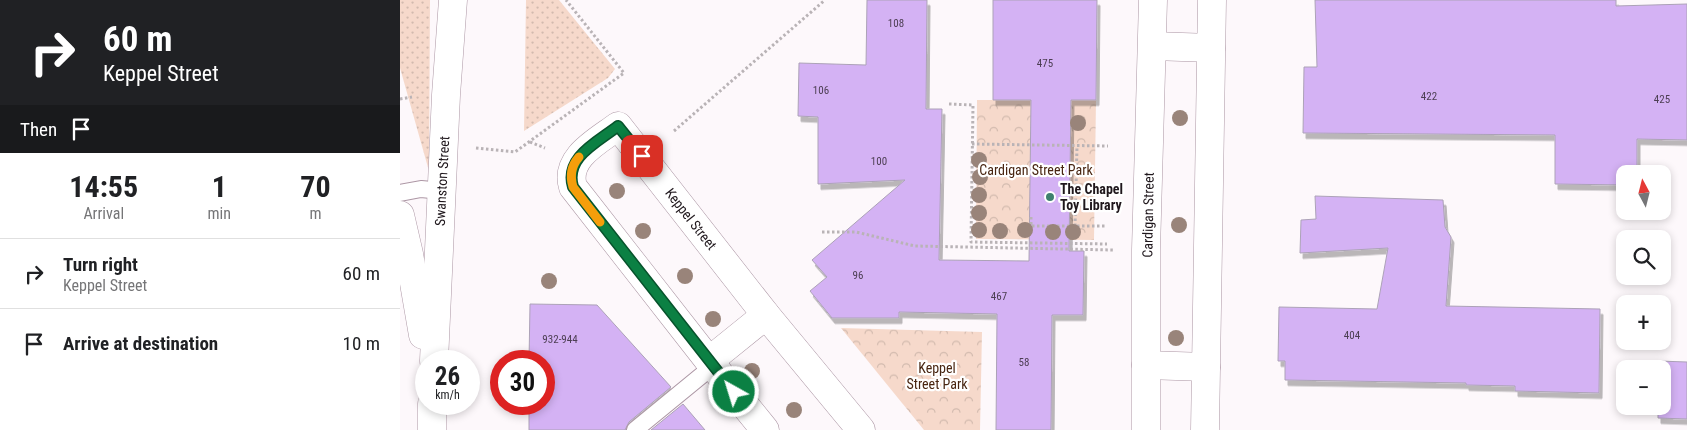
<!DOCTYPE html>
<meta charset="utf-8">
<style>
:root{--surface:#fff;--page:#f6f6f6;--text:#202124;--muted:#757577;--line:#e0e0e0}
body{margin:0;font-family:"Roboto Condensed",sans-serif;background:var(--page);color:var(--text);height:100vh;display:flex;flex-direction:column;font-size:19px;white-space:nowrap}
*{box-sizing:border-box;margin:0}
p{font-size:16px;color:var(--muted)}
.icon{flex:none;width:28px;height:28px;fill:none;stroke:currentColor;stroke-width:2;stroke-linecap:round;stroke-linejoin:round}
.map{position:relative;flex:1;overflow:hidden}
.panel{display:flex;flex-direction:column;background:var(--surface);width:400px}
.panel>*{flex:none}
.guide{background:#202124;color:#fff;overflow:hidden}
.needle{width:32px;rotate:353deg}
.fabs{position:absolute;left:1216px;top:165px;display:grid;gap:10px}
.fabs a{display:grid;place-items:center;width:55px;height:55px;border-radius:10px;background:var(--surface);box-shadow:0 2px 8px #0003;font-size:25px}
.speed{position:absolute;left:15px;top:350px;display:flex;gap:10px;font-size:25px;font-weight:700;text-align:center}
.speed>*{display:grid;place-content:center;width:65px;height:65px;border-radius:50%;background:var(--surface);box-shadow:0 2px 8px #0003;line-height:1}
.speed small{font-size:12px;font-weight:400}
.speed .limit{border:8px solid #d22;background:#fff;color:#111}
.pin{position:absolute;display:grid;place-items:center;width:42px;height:42px;color:#fff;margin:-21px;border-radius:10px;box-shadow:0 2px 8px #0006}
.me{position:absolute;width:55px;margin:-28px;rotate:321deg;stroke-linejoin:round;filter:drop-shadow(0 0 4px #0008)}
.turn{display:flex;align-items:center;gap:18px;height:105px;padding:0 20px;font-size:22px}
.turn .icon{width:65px;height:65px;stroke-width:2.5}
.turn b{display:block;font-size:35px;line-height:42px}
.then{display:flex;align-items:center;height:48px;padding:0 20px;background:#0003;gap:10px;font-size:19px}
.eta{display:flex;justify-content:space-evenly;align-items:center;height:85px;text-align:center}
.eta b{font-size:30px;font-weight:700;line-height:35px}
ul{padding:0;list-style:none}
li{display:flex;align-items:center;gap:15px;height:70px;padding:0 20px;border-top:1px solid var(--line)}
li div{flex:1}
li b{display:block;font-size:19px}
li em{font-style:normal}
main{display:flex;flex:1;min-height:0}
.map>svg:first-child{display:block}
.grass{fill:url(#grass-dots)}
.forest{fill:url(#forest-crowns)}
.building{fill:#d4b2f4;stroke:#aca2b7;filter:url(#shadow)}
.lines{fill:none;stroke-linecap:round;stroke-linejoin:round}
.lane-casing{stroke:#ac96a4;stroke-width:18}
.street-casing{stroke:#ac96a4;stroke-width:29}
.secondary-casing{stroke:#ac96a4;stroke-width:29}
.path{stroke:#b9b3b6;stroke-width:3;stroke-dasharray:2.5 2.5;stroke-linecap:butt}
.lane{stroke:#fff;stroke-width:16}
.street{stroke:#fff;stroke-width:28}
.secondary{stroke:#fff;stroke-width:28}
.tree{fill:#99847a}
.route-casing{stroke:#07532c;stroke-width:12}
.route{stroke:#0b8043;stroke-width:9}
.slow{stroke:#f59e0b;stroke-width:9}
.poi-dot{fill:#3f806f;stroke:#fff;stroke-width:2}
.labels{text-anchor:middle;dominant-baseline:central;stroke-width:4.5;stroke-linejoin:round;paint-order:stroke}
.number-label{font-size:11px;fill:#4c3e52}
.park-label{font-size:14px;fill:#482511;stroke:#fff}
.street-label{font-size:14px;fill:#1f171c;stroke:#fff}
.poi-label{font-size:14px;font-weight:bold;fill:#1f171c;stroke:#fff;text-anchor:start}
</style>
<main>
<section class="panel">
<div class="guide">
<div class="turn"><svg class="icon" aria-label="right" viewBox="0 0 24 24"><path d="M7 20v-9h11M14 6l5 5-5 5"/></svg><div><b>60 m</b>Keppel Street</div></div>
<div class="then">Then<svg class="icon" aria-label="arrive" viewBox="0 0 24 24"><path d="M6 21V4h12l-3 4 3 4H6"/></svg></div>
</div>
<div class="eta">
<div><b>14:55</b><p>Arrival</p></div>
<div><b>1</b><p>min</p></div>
<div><b>70</b><p>m</p></div>
</div>
<ul>
<li><svg class="icon" aria-label="right" viewBox="0 0 24 24"><path d="M7 20v-9h11M14 6l5 5-5 5"/></svg><div><b>Turn right</b><p>Keppel Street</p></div><em>60 m</em></li>
<li><svg class="icon" aria-label="arrive" viewBox="0 0 24 24"><path d="M6 21V4h12l-3 4 3 4H6"/></svg><div><b>Arrive at destination</b></div><em>10 m</em></li>
</ul>
</section>
<div class="map">
<svg width="1287" height="430" viewBox="0 0 1287 430">
<defs>
<pattern id="grass-dots" width="8" height="8" patternUnits="userSpaceOnUse" patternTransform="scale(1.25)"><rect width="8" height="8" fill="#f6d9cb"/><path d="M2 2h.1M6 6h.1" fill="none" stroke="#d2baae" stroke-width="1.8" stroke-linecap="round"/></pattern>
<pattern id="forest-crowns" width="20" height="18" patternUnits="userSpaceOnUse" patternTransform="scale(1.25)"><rect width="20" height="18" fill="#f6d9cb"/><path d="M2 6a3 3 0 1 1 6 0M12 15a3 3 0 1 1 6 0" fill="none" stroke="#d2baae"/></pattern>
<filter id="shadow"><feDropShadow dx="3" dy="5.5" stdDeviation="0" flood-color="#0004"/></filter>
</defs>
<rect width="100%" height="100%" fill="#fdf8fb"/>
<g class="grass">
<path d="M0 0H30L29 171 0 68Z"/>
<path d="M126 0H159L215 69 208 78 124 131Z"/>
</g>
<g class="forest">
<path d="M577 100H696L694 240 576 239Z"/>
<path d="M441 328 582 332 580 430H524Z"/>
</g>
<g class="building">
<path d="M467 0H527L526 109H542L539 260 629 261 631 100H593V0H697L696 100H671L669 251H684L683 315H652L651 430H596L597 314 499 312V318H432L410 291 427 277 412 260 505 180 418 184V117L398 116 399 63 466 65Z"/>
<path d="M915 0H1216V6L1287 4V140L1237 139V174H1225V185L1155 184V135L903 133 904 67H917Z"/>
<path d="M915 196 1043 200 1045 227 1051 237 1046 306 1200 309 1199 393 1115 391V386L1066 385V383L885 380V361H878L879 307 977 309 988 248 900 253 901 220 916 219Z"/>
<path d="M130 304 197 305 271 387 229 422 225 430H129V404H144V361H129Z"/>
<path d="M1258 361 1287 362V419L1258 418V406H1262V369H1258Z"/>
<path d="M283 404 305 430H251Z"/>
</g>
<g class="lines">
<defs>
<g id="lane">
<path d="M0 193 21 189 42 191"/>
<path d="M235 430 313 366"/>
</g>
<g id="street">
<path d="M753 46 811 48"/>
<path d="M309 361 366 315"/>
<path d="M746 365 806 367"/>
<path d="M365 430 309 361 173 187C164 158 198 141 218 126L366 315 461 430"/>
<path d="M746 430V250L753 0"/>
<path d="M805 430 812 0"/>
</g>
<g id="secondary">
<path d="M0 215 9 254 23 335"/>
<path d="M34 361 46 95 53 0"/>
<path d="M32 430V404"/>
</g>
</defs>
<use href="#lane" class="lane-casing"/>
<use href="#street" class="street-casing"/>
<use href="#secondary" class="secondary-casing"/>
<g class="path">
<path d="M0 99 12 97"/>
<path d="M549 104 573 105 571 242 707 244"/>
<path d="M274 131 425 0"/>
<path d="M130 142 145 148"/>
<path d="M572 144 708 146"/>
<path d="M76 148 115 152 224 73 166 0"/>
<path d="M631 217V226H707"/>
<path d="M675 226 677 146"/>
<path d="M422 232H456L515 246 713 250"/>
</g>
<use href="#lane" class="lane"/>
<use href="#street" class="street"/>
<use href="#secondary" class="secondary"/>
</g>
<g class="tree">
<circle cx="780" cy="118" r="8"/>
<circle cx="678" cy="123" r="8"/>
<circle cx="579" cy="160" r="8"/>
<circle cx="580" cy="177" r="8"/>
<circle cx="217" cy="191" r="8"/>
<circle cx="579" cy="195" r="8"/>
<circle cx="579" cy="213" r="8"/>
<circle cx="779" cy="225" r="8"/>
<circle cx="579" cy="230" r="8"/>
<circle cx="625" cy="230" r="8"/>
<circle cx="243" cy="231" r="8"/>
<circle cx="600" cy="231" r="8"/>
<circle cx="653" cy="232" r="8"/>
<circle cx="673" cy="232" r="8"/>
<circle cx="285" cy="276" r="8"/>
<circle cx="149" cy="281" r="8"/>
<circle cx="313" cy="319" r="8"/>
<circle cx="776" cy="338" r="8"/>
<circle cx="352" cy="371" r="8"/>
<circle cx="394" cy="410" r="8"/>
</g>
<g class="lines">
<defs>
<path id="route" d="M242 156 218 126C198 142 164 157 173 187L334 392"/>
</defs>
<use href="#route" class="route-casing"/>
<use href="#route" class="route"/>
<path class="slow" d="M179 157C171 166 170 177 173 187L200 222"/>
</g>
<circle class="poi-dot" cx="650" cy="197" r="5"/>
<g class="labels">
<g class="number-label">
<text x="496" y="23">108</text>
<text x="645" y="63">475</text>
<text x="421" y="90">106</text>
<text x="1029" y="96">422</text>
<text x="1262" y="99">425</text>
<text x="479" y="161">100</text>
<text x="458" y="275">96</text>
<text x="599" y="296">467</text>
<text x="952" y="335">404</text>
<text x="160" y="339">932-944</text>
<text x="624" y="362">58</text>
</g>
<g class="park-label">
<text x="636" y="170">Cardigan Street Park</text>
<text x="537" y="368">Keppel<tspan x="537" dy="16">Street Park</tspan></text>
</g>
<g class="street-label">
<text transform="translate(42 181) rotate(-87)">Swanston Street</text>
<text transform="translate(748 215) rotate(-89)">Cardigan Street</text>
<text transform="translate(291 219) rotate(52)">Keppel Street</text>
</g>
<g class="poi-label">
<text x="660" y="189">The Chapel<tspan x="660" dy="16">Toy Library</tspan></text>
</g>
</g>
</svg>
<div class="fabs">
<a><svg class="needle" viewBox="-14 -14 28 28"><path d="M0-13l5 13h-10z" fill="#e53935"/><path d="M0 13l5-13h-10z" fill="#757577"/></svg></a>
<a><svg class="icon" aria-label="search" viewBox="0 0 24 24"><circle cx="10" cy="10" r="6"/><path d="M15 15l6 6"/></svg></a>
<a>+</a>
<a>−</a>
</div>
<div class="speed"><div>26<small>km/h</small></div><div class="limit">30</div></div>
<div class="pin" style="left:242px;top:156px;background:#d93025"><svg class="icon" aria-label="arrive" viewBox="0 0 24 24"><path d="M6 21V4h12l-3 4 3 4H6"/></svg></div>
<svg class="me" style="left:334px;top:392px" viewBox="-20 -20 40 40"><circle r="17" fill="#0b8043" stroke="#fff" stroke-width="3"/><path d="M0-11L8 9 0 5-8 9z" fill="#fff"/></svg>
</div>
</main>
